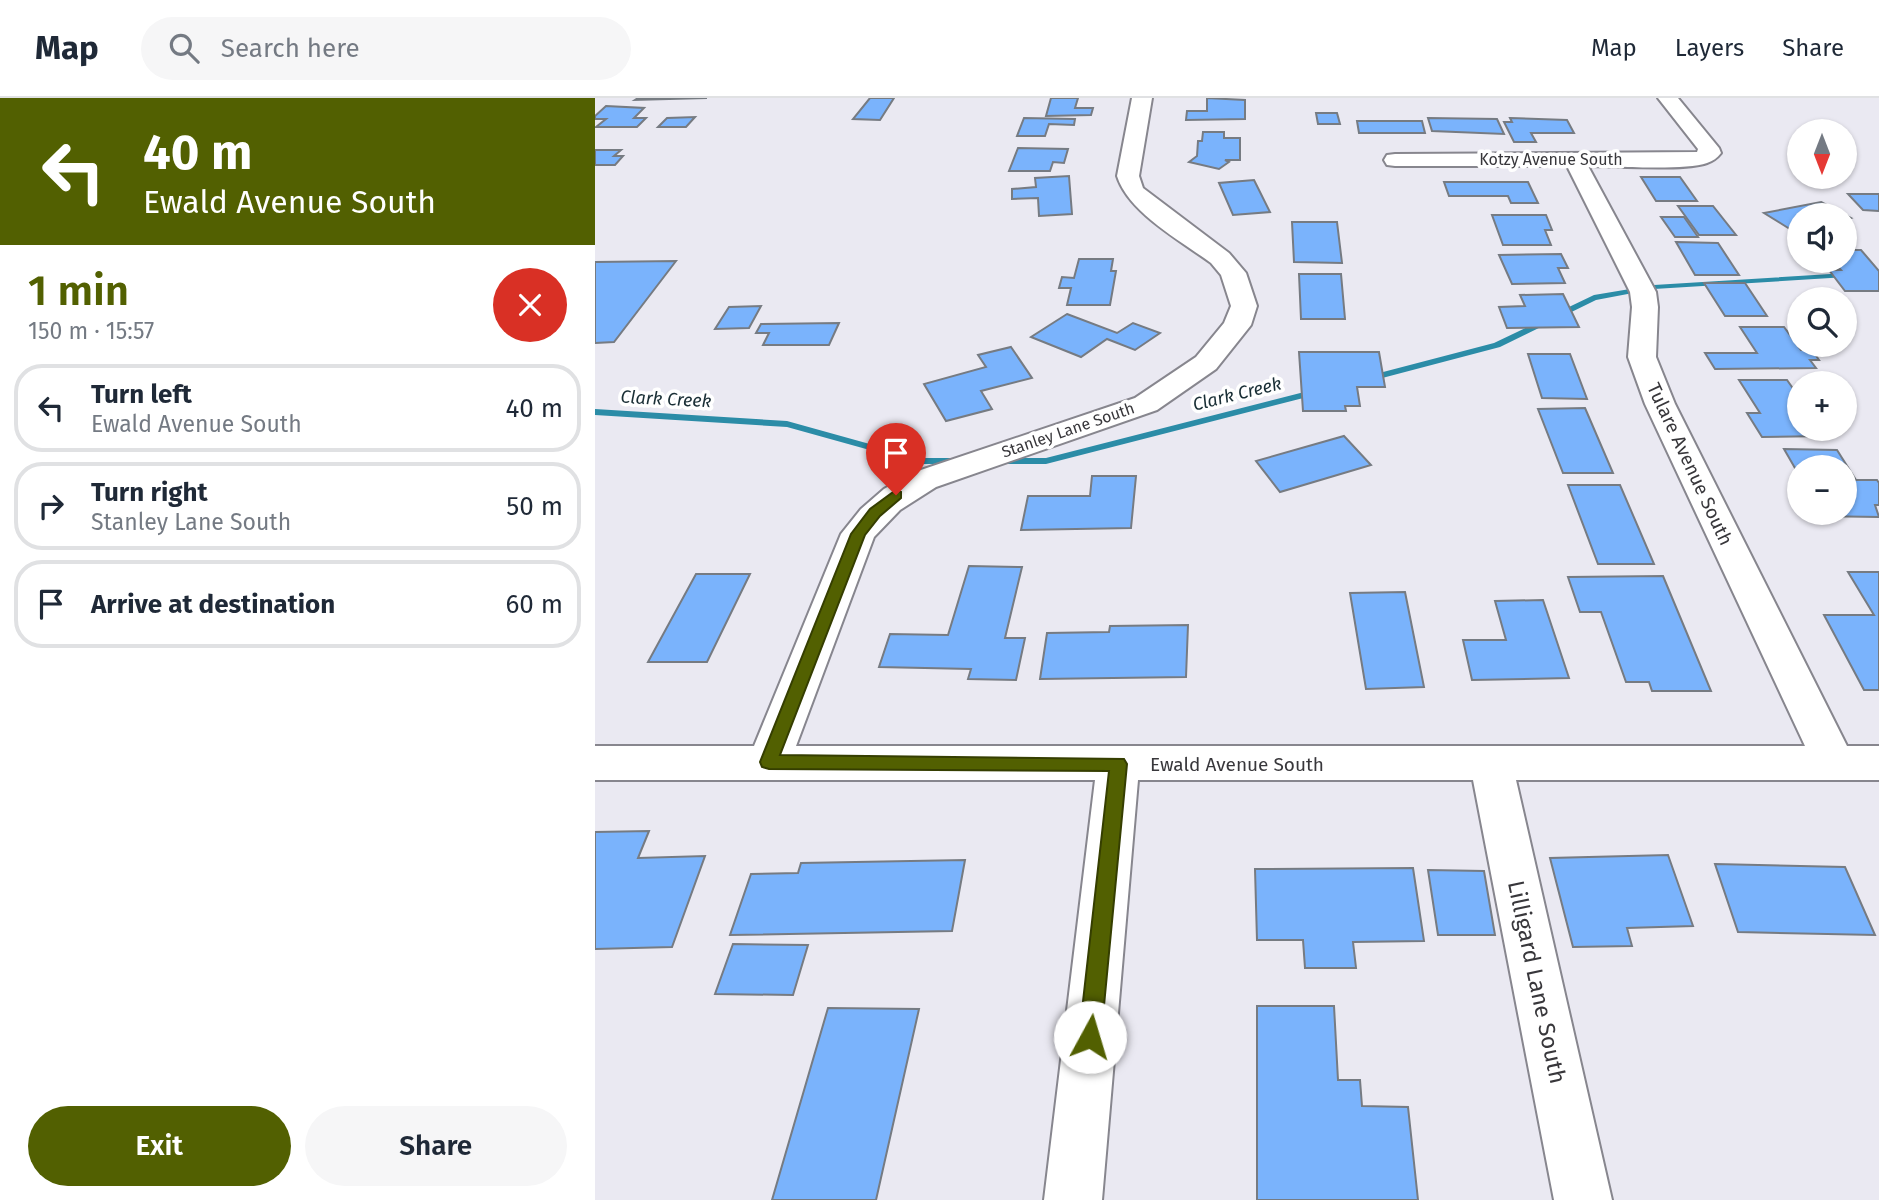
<!DOCTYPE html>
<meta charset="utf-8">
<style>
:root{--surface:#fff;--page:#f6f6f7;--text:#1f2937;--muted:#747a83;--line:#e0e1e3;--accent:#526001}
body{margin:0;font-family:"Fira Sans",sans-serif;background:var(--page);color:var(--text);height:100vh;display:flex;flex-direction:column;font-size:26px;white-space:nowrap}
*{box-sizing:border-box;margin:0}
p{font-size:23px;color:var(--muted)}
.icon{flex:none;width:38px;height:38px;fill:none;stroke:currentColor;stroke-width:2;stroke-linecap:round;stroke-linejoin:round}
.map{position:relative;flex:1;overflow:hidden}
.panel{display:flex;flex-direction:column;background:var(--surface);width:595px}
.panel>*{flex:none}
.hud{background:#526001;color:#fff;overflow:hidden}
.needle{width:46px;rotate:180deg}
.controls{position:absolute;left:1192px;top:21px;display:grid;gap:14px}
.controls a{display:grid;place-items:center;width:70px;height:70px;border-radius:50%;background:var(--surface);box-shadow:0 2px 5px #0004;font-size:35px}
.pin{position:absolute;display:grid;place-items:center;width:60px;height:60px;color:#fff;margin:-72px -30px;border-radius:50% 50% 50% 0;rotate:-45deg;box-shadow:0 0 7px #0007}
.pin .icon{rotate:45deg}
.me{position:absolute;width:77px;margin:-38px;rotate:6deg;stroke-linejoin:round;filter:drop-shadow(0 0 5px #0008)}
.turn{display:flex;align-items:center;gap:24px;height:147px;padding:0 28px;font-size:32px}
.turn .icon{width:91px;height:91px;stroke-width:2.5}
.turn b{display:block;font-size:49px;line-height:60px}
.round{display:grid;place-items:center;flex:none;width:74px;height:74px;border-radius:37px;background:var(--page)}
.overview{display:flex;align-items:center;justify-content:space-between;height:119px;padding:0 28px}
h1{font-size:42px;font-weight:600;line-height:52px;color:var(--accent)}
.primary-button{display:flex;gap:14px;margin-top:auto;padding:14px 28px}
.primary-button a{flex:1;height:80px;border-radius:42px;background:var(--accent);color:#fff;font-size:28px;font-weight:600;line-height:80px;text-align:center}
.primary-button a+a{background:var(--page);color:var(--text)}
ul{padding:0;list-style:none}
li{display:flex;align-items:center;gap:21px;height:88px;margin:0 14px 10px;padding:0 14px;border:4px solid var(--line);border-radius:28px}
li div{flex:1}
li b{display:block;font-size:26px}
li em{font-style:normal}
header{display:flex;align-items:center;gap:42px;box-sizing:border-box;height:98px;padding:0 35px;background:var(--surface);border-bottom:2px solid var(--line)}
header strong{font-size:33px}
nav{display:flex;gap:38px;margin-inline-start:auto;font-size:24px}
.search{width:490px;height:63px;background:var(--page);display:flex;align-items:center;gap:18px;box-sizing:border-box;padding:0 24px;border-radius:38px;color:var(--muted);font-size:26px}
main{display:flex;flex:1;min-height:0}
.map>svg:first-child{display:block}
.lines{fill:none;stroke-linecap:round;stroke-linejoin:round}
.stream{fill:#2b8ca7;fill-rule:evenodd}
.building{fill:#7ab3fc;stroke:#767b82;stroke-width:2}
.street-casing{stroke:#87868e;stroke-width:4}
.street{fill:#fff;fill-rule:evenodd}
.route{fill:#526001;stroke:#353e01;stroke-width:2}
.labels{text-anchor:middle;dominant-baseline:central;stroke-width:7;stroke-linejoin:round;paint-order:stroke}
.far-street-label{font-size:16px;fill:#38373b;stroke:#fff}
.far-water-label{font-size:18px;font-style:italic;fill:#192e35;stroke:#fff}
.street-label{font-size:19px;fill:#38373b;stroke:#fff}
.near-street-label{font-size:23px;fill:#38373b;stroke:#fff}
</style>
<header>
<strong>Map</strong>
<div class="search"><svg class="icon" aria-label="search" viewBox="0 0 24 24"><circle cx="10" cy="10" r="6"/><path d="M15 15l6 6"/></svg>Search here</div>
<nav><a>Map</a><a>Layers</a><a>Share</a></nav>
</header>
<main>
<section class="panel">
<div class="hud">
<div class="turn"><svg class="icon" aria-label="left" viewBox="0 0 24 24"><path d="M17 20v-9H6M10 6l-5 5 5 5"/></svg><div><b>40 m</b>Ewald Avenue South</div></div>
</div>
<div class="overview"><div><h1>1 min</h1><p>150 m · 15:57</p></div><a class="round" style="background:#d93025;color:#fff"><svg class="icon" aria-label="close" viewBox="0 0 24 24"><path d="M6 6l12 12M18 6L6 18"/></svg></a></div>
<ul>
<li><svg class="icon" aria-label="left" viewBox="0 0 24 24"><path d="M17 20v-9H6M10 6l-5 5 5 5"/></svg><div><b>Turn left</b><p>Ewald Avenue South</p></div><em>40 m</em></li>
<li><svg class="icon" aria-label="right" viewBox="0 0 24 24"><path d="M7 20v-9h11M14 6l5 5-5 5"/></svg><div><b>Turn right</b><p>Stanley Lane South</p></div><em>50 m</em></li>
<li><svg class="icon" aria-label="arrive" viewBox="0 0 24 24"><path d="M6 21V4h12l-3 4 3 4H6"/></svg><div><b>Arrive at destination</b></div><em>60 m</em></li>
</ul>
<div class="primary-button"><a>Exit</a><a>Share</a></div>
</section>
<div class="map">
<svg width="1284" height="1102" viewBox="0 0 1284 1102">
<rect width="100%" height="100%" fill="#eae9f2"/>
<g class="lines">
<g class="stream">
<path d="M1284 173V177L1059 191 1001 202 905 249 772 284 767 281 769 279 899 245 999 197 1059 187Z"/>
<path d="M721 291 726 294 724 296 451 366H398L393 363 398 360H451Z"/>
<path d="M0 311 192 323 325 360H366L371 363 366 366H325L192 329 0 317Z"/>
</g>
</g>
<g class="building">
<path d="M43 0H112L40 2Z"/>
<path d="M275 0H299L285 22 258 21Z"/>
<path d="M456 0H483L480 10H498L496 17 451 18Z"/>
<path d="M612 0 650 2V21L591 22 592 13H612Z"/>
<path d="M11 8 49 10 39 20H51L42 29H1L11 21H0V18Z"/>
<path d="M721 15H742L745 26H723Z"/>
<path d="M100 19 91 29H63L72 20Z"/>
<path d="M429 20 480 21 479 27 454 26 450 38H422Z"/>
<path d="M833 20 902 21 909 36 837 33Z"/>
<path d="M915 20 972 22 979 35H936L941 44H919L909 24H917Z"/>
<path d="M762 23H827L830 35H764Z"/>
<path d="M608 34H629V40H645V62H630L634 64 624 71 594 64 602 58 603 43H607Z"/>
<path d="M423 50 473 51 469 65 458 64 455 73H414Z"/>
<path d="M0 52H26L19 58H28L20 67H0Z"/>
<path d="M474 78 477 116 444 118 443 100 417 101V91L441 89 440 80Z"/>
<path d="M1046 79H1085L1102 103H1061Z"/>
<path d="M659 82 675 114 638 117 624 85Z"/>
<path d="M849 84H933L943 105H916L913 98H854Z"/>
<path d="M1253 96H1284V113L1268 112Z"/>
<path d="M1226 104 1256 120 1250 122V117H1204V131L1198 133 1169 115Z"/>
<path d="M1083 108H1118L1141 137H1104Z"/>
<path d="M897 117H951L957 132H950L956 147H908Z"/>
<path d="M1066 119H1089L1103 139H1080Z"/>
<path d="M697 124H742L747 165 699 164Z"/>
<path d="M1081 144 1123 145 1144 177H1100Z"/>
<path d="M1250 152H1266L1284 173V193H1250L1234 172H1246L1238 163H1250Z"/>
<path d="M966 156 973 170H963L970 185 917 186 904 157Z"/>
<path d="M484 161H518L516 173H521L515 207H472L476 190H464L467 179 479 180Z"/>
<path d="M81 163 19 244 0 245V164Z"/>
<path d="M704 176H746L750 221H706Z"/>
<path d="M1109 185H1150L1172 218H1130Z"/>
<path d="M968 196 984 229 912 230 904 209 930 208 925 197Z"/>
<path d="M166 208 154 230 120 231 134 209Z"/>
<path d="M472 216 522 235 538 225 565 235 540 252 512 241 486 259 436 239Z"/>
<path d="M244 225 234 247H168L174 235H161L166 226Z"/>
<path d="M1145 229H1189L1206 252H1217L1224 262H1215L1221 270 1120 271 1110 255H1162Z"/>
<path d="M416 249 437 280 386 293 397 311 351 323 329 286 391 269 383 257Z"/>
<path d="M704 254H784L790 289H762L765 308H750L751 313H708Z"/>
<path d="M933 256H975L992 301 947 300Z"/>
<path d="M1144 282H1192L1204 299V331H1225L1230 338 1167 339 1152 315H1165Z"/>
<path d="M990 310 1018 375H968L943 311Z"/>
<path d="M749 338 776 367 685 394 661 363Z"/>
<path d="M1189 351 1242 352 1261 382H1282L1284 385V407H1280L1284 419 1219 418 1217 415H1250V369H1204V377Z"/>
<path d="M497 378H541L536 430 426 432 433 398H495Z"/>
<path d="M973 387H1025L1059 466H1003Z"/>
<path d="M374 468 427 469 410 540H430L421 582 373 581 376 571 284 569 295 536 353 537Z"/>
<path d="M1253 474H1284V592H1269L1229 517H1279Z"/>
<path d="M101 476H155L112 564H53Z"/>
<path d="M1068 478 1116 593H1057L1054 584H1031L1006 514H985L973 479Z"/>
<path d="M810 494 829 589 771 591 755 495Z"/>
<path d="M948 502 974 580 877 582 868 542H911L900 503Z"/>
<path d="M593 527 591 579 445 581 452 535 514 534 515 528Z"/>
<path d="M54 733 43 760 110 758 77 849 0 851V734Z"/>
<path d="M1073 757 1098 828 1032 830 1037 848 978 849 955 760Z"/>
<path d="M370 762 357 833 135 837 156 776 203 775 206 765Z"/>
<path d="M1120 766 1250 769 1280 837 1143 834Z"/>
<path d="M818 770 829 843 758 844 761 870H710L708 842H662L660 771Z"/>
<path d="M833 772 889 773 900 837H843Z"/>
<path d="M138 846 213 847 198 897 120 896Z"/>
<path d="M662 908H739L743 982H765L767 1008 813 1009 823 1102H662Z"/>
<path d="M233 910 324 911 281 1102H177Z"/>
</g>
<g class="lines">
<defs>
<path id="street" d="M537 0H557L544 78 548 90 634 155 651 175 662 208 656 227 621 271 562 312 341 389 305 412 279 439 201 648H1210L1050 306 1033 259 1037 209 1035 194 972 68H800L792 67 789 62 792 57 800 56 1102 54 1103 51 1063 0H1083L1124 50 1126 55C1122 60 1118 63 1112 65 1090 73 1020 68 993 68L1061 194 1063 209 1061 259 1080 306 1252 648H1284V682H921L1017 1102H959L878 682H543L507 1102H449L500 682H0V648H159L246 436 266 411 289 391 317 375 540 300 601 259 629 225 636 208 626 177 616 165C586 143 533 114 522 78Z"/>
</defs>
<use href="#street" class="street-casing"/>
<use href="#street" class="street"/>
</g>
<path class="route" d="M301 392 306 394V400L285 418 270 437 185 657 529 661 532 666 506 939 503 946 495 949 487 946 484 939 514 673 174 671 167 669 165 664 256 436 275 411Z"/>
<g class="labels">
<g class="far-street-label">
<text x="956" y="61">Kotzy Avenue South</text>
<text transform="translate(473 332) rotate(-19)">Stanley Lane South</text>
</g>
<g class="far-water-label">
<text transform="translate(642 296) rotate(-14)">Clark Creek</text>
<text transform="translate(71 301) rotate(3)">Clark Creek</text>
</g>
<g class="street-label">
<text transform="translate(1095 366) rotate(65)">Tulare Avenue South</text>
<text x="642" y="666">Ewald Avenue South</text>
</g>
<g class="near-street-label">
<text transform="translate(942 884) rotate(78)">Lilligard Lane South</text>
</g>
</g>
</svg>
<div class="controls">
<a><svg class="needle" viewBox="-14 -14 28 28"><path d="M0-13l5 13h-10z" fill="#e53935"/><path d="M0 13l5-13h-10z" fill="#747a83"/></svg></a>
<a><svg class="icon" aria-label="sound" viewBox="0 0 24 24"><path d="M4 9h4l5-4v14l-5-4H4zM17 9q2 3 0 6"/></svg></a>
<a><svg class="icon" aria-label="search" viewBox="0 0 24 24"><circle cx="10" cy="10" r="6"/><path d="M15 15l6 6"/></svg></a>
<a>+</a>
<a>−</a>
</div>
<div class="pin" style="left:301px;top:397px;background:#d93025"><svg class="icon" aria-label="arrive" viewBox="0 0 24 24"><path d="M6 21V4h12l-3 4 3 4H6"/></svg></div>
<svg class="me" style="left:495px;top:939px" viewBox="-20 -20 40 40"><circle r="19" fill="#fff"/><path d="M0-13L10 11 0 6-10 11z" fill="#526001"/></svg>
</div>
</main>
